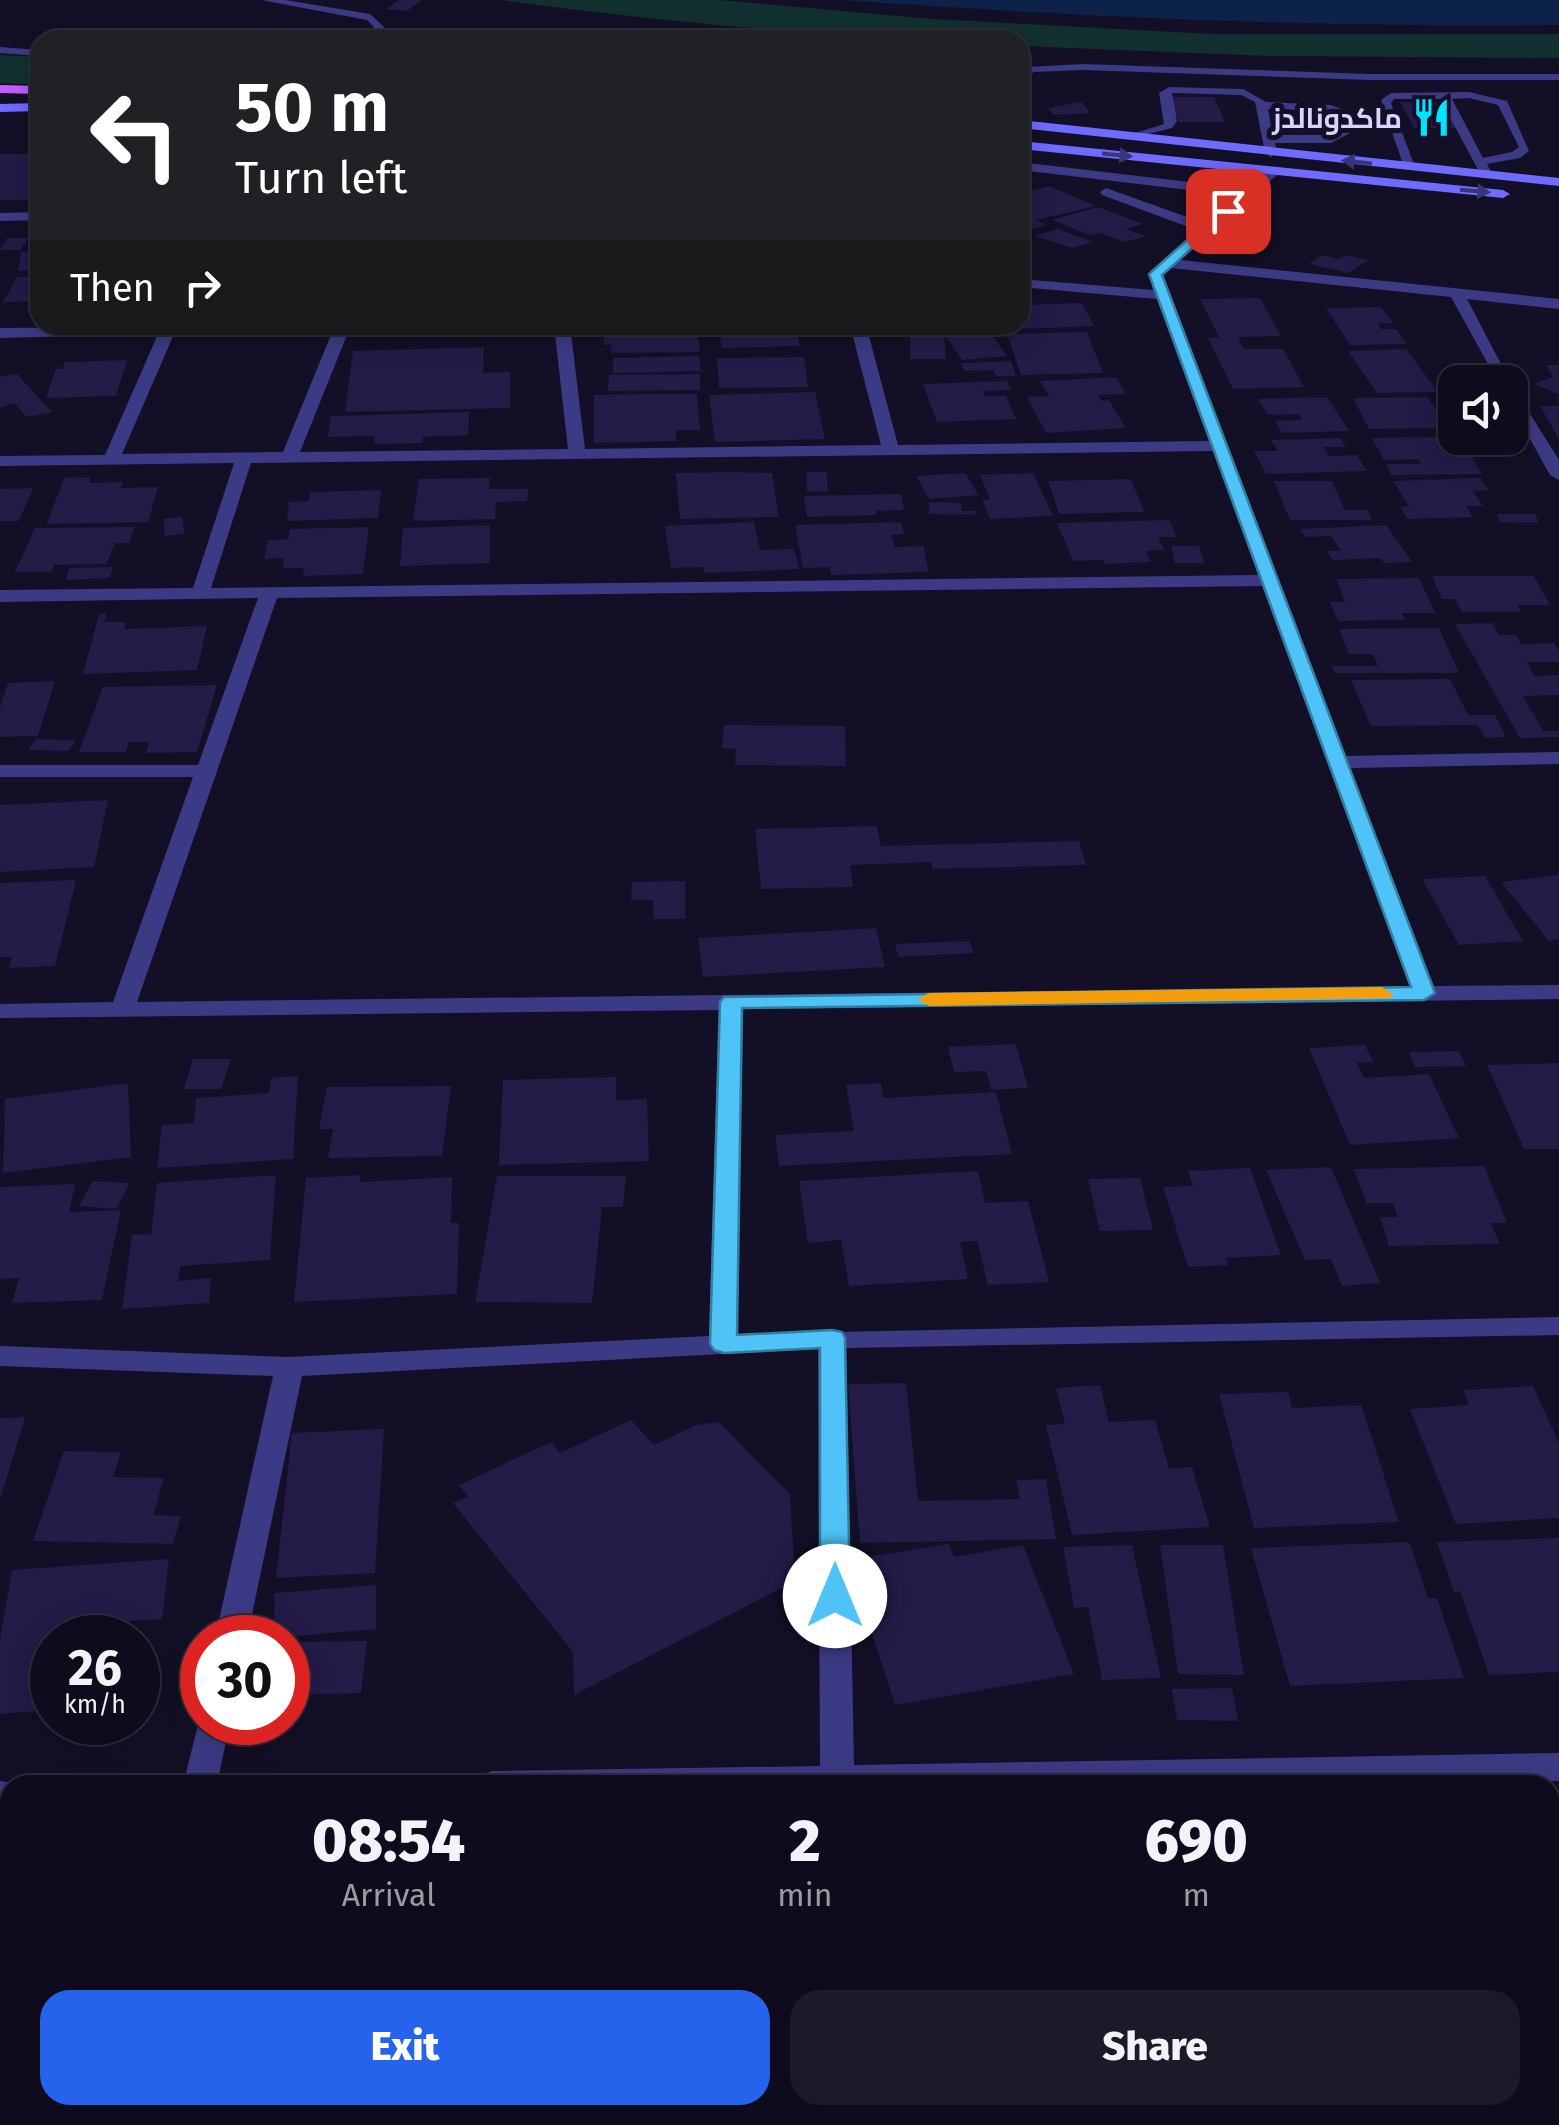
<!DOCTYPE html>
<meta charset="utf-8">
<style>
:root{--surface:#0e0b1c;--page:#1c1929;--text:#f1f3f6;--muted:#9b9ba3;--line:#2e2b3b;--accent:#2563eb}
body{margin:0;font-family:"Fira Sans",Cairo,sans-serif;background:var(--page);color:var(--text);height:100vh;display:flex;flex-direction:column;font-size:38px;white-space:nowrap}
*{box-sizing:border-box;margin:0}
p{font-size:32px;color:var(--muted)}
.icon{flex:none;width:55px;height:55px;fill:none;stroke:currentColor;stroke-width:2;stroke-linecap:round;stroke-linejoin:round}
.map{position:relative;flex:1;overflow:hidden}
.side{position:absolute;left:0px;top:1775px;width:1560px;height:350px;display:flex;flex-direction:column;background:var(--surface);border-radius:30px 30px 0 0;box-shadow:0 5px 25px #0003,0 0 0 2px var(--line)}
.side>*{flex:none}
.hud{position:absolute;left:30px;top:30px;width:1000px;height:305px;border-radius:30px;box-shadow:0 5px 25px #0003,0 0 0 2px var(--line);background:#202124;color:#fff;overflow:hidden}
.buttons{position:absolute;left:1438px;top:365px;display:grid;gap:20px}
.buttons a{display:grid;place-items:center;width:90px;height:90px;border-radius:20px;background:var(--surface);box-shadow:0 5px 25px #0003,0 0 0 2px var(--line);font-size:50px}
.speed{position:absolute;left:30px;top:1615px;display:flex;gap:20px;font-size:50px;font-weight:700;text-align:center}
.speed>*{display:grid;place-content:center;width:130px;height:130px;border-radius:50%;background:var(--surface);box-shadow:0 5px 25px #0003,0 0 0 2px var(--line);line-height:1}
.speed small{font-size:25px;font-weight:400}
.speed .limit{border:15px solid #d22;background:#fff;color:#111}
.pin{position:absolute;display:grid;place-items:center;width:85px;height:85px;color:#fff;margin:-42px;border-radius:20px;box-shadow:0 5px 15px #0006}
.me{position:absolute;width:110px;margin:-55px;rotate:0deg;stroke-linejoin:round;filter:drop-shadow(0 0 8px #0008)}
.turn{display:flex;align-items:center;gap:35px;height:210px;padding:0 40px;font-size:45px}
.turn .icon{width:130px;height:130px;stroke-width:2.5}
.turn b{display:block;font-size:70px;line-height:85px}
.then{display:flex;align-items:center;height:95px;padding:0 40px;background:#0003;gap:20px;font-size:38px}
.eta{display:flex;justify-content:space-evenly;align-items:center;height:170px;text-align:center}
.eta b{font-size:60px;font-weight:800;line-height:70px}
.primary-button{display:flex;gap:20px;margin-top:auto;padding:20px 40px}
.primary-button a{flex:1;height:115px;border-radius:30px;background:var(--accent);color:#fff;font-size:40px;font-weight:800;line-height:115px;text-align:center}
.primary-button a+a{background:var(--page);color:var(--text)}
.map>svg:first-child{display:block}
.green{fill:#12302f}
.water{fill:#0c2248}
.building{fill:#241b47}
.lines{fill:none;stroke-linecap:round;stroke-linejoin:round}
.lane{fill:#3d3a85;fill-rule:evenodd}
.street{fill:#3d3a85;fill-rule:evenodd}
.secondary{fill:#6f6bff;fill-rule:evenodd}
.primary{fill:#c25bff;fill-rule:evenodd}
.oneway{fill:#38347d}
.route{fill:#4fc3f7;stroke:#337fa1;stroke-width:2.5}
.slow{fill:#f59e0b}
.labels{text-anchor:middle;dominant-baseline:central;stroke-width:10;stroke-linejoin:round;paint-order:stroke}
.far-poi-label{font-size:28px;font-weight:bold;fill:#d9d4ff;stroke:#130f26;text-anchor:end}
</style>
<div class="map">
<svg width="1559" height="2125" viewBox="0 0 1559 2125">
<rect width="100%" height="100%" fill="#130f26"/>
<g class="green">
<path d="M501 0H719L932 19 1212 34H1559V58L1269 56 1020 46V40C846 40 673 23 501 0Z"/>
<path d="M0 55 40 57V85L0 83Z"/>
</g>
<path class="water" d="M841 0H1559V25C1319 28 1080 17 841 0Z"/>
<g class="building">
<path d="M399 0H422L407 11 386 9Z"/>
<path d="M1169 97H1214L1225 122H1179Z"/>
<path d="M1081 102 1091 113 1054 115 1047 108Z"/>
<path d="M1400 102 1449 103 1464 128H1414Z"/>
<path d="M0 154H40V186L31 200H0Z"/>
<path d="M1049 186 1096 206 1036 220 1047 225 1020 232V193Z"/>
<path d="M1098 207 1143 224 1126 229 1146 236 1125 242 1100 233 1090 235 1052 220Z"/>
<path d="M1058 229 1093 242 1073 248 1034 236Z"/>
<path d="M7 238H29L20 250H0Z"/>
<path d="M40 251V269L18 271 21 252Z"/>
<path d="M1322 255 1339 259 1345 255 1368 260 1349 273 1309 264Z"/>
<path d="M17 277H40V309L27 310 32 301 3 302Z"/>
<path d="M1260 298 1281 336 1238 337 1244 349H1283L1304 387 1233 389 1208 338 1219 337 1200 299Z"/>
<path d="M1082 303 1094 326 1019 329 1017 325H1020V305Z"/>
<path d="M1381 307 1393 323H1378L1381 329H1396L1406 344 1350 345 1326 308Z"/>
<path d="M604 325H697L700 352 611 353V345H604Z"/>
<path d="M718 325H795L800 346 722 348Z"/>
<path d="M1087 332 1103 373 1021 375 1007 334Z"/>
<path d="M990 333 1007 356 962 360 946 336Z"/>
<path d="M910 335 944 336 946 359H910Z"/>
<path d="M484 347 483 373 510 372V408L345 412 353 351Z"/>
<path d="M1406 349 1438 392 1377 393 1348 351Z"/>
<path d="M699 356 701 371 613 373V358Z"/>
<path d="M804 357 808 387 719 388 717 358Z"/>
<path d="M127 360 116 396 46 398 56 369H62L65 362Z"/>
<path d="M1011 361 1016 376H996L993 370 964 371 961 363Z"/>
<path d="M1546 365H1559V394L1533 384 1553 377Z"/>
<path d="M17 374 52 412 27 417 14 403 0 408V377Z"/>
<path d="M700 374V390L608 391 609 375Z"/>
<path d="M1116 377 1126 394 1098 395 1102 401 1109 400 1126 428 1046 433 1027 397 1049 396 1040 381Z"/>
<path d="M1007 381 1011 390 983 391 985 396H1006L1016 419 937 422 923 384Z"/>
<path d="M815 392 825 439 715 442 709 395Z"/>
<path d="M647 394H697L700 430H676V441L594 443V395Z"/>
<path d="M1327 397 1349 431 1282 433 1275 421 1302 420 1299 414 1268 415 1258 399Z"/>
<path d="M1428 397 1446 428 1369 429 1353 398Z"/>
<path d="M1540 406H1559V439Z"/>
<path d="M469 412 468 435 423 437V443L374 444 375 436 328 437 331 416Z"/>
<path d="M1455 437 1461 438 1482 474 1391 475 1386 464H1421L1419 459 1384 460 1372 438Z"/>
<path d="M1341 438 1346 447H1324L1329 456 1357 455 1367 471 1266 474 1254 451H1278L1271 440Z"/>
<path d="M728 472 772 473 779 517 680 519 676 473Z"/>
<path d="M807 472H827L828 492 807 491Z"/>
<path d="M965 473 979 495 929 499 916 476Z"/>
<path d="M1033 473 1053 516 990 519 982 500 990 499 980 475Z"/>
<path d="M91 477 89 483 123 482 121 488 158 487 148 522 47 524 64 478Z"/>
<path d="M490 478 489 489H528L527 501 496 502 495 519 413 521 419 479Z"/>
<path d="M1480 478 1489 490 1473 491 1483 506H1466L1473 517 1408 519 1400 507 1409 506 1393 481Z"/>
<path d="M1131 479 1144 512 1059 514 1048 481Z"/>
<path d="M1274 481H1332L1345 510H1368L1372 520H1290Z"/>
<path d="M33 488 19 521H0V489Z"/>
<path d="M381 490 378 518 287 521 289 502 309 501 310 492Z"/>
<path d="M901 494 904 510 876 511 877 515 807 517 804 496Z"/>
<path d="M929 502 961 503V511H976L975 515 929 514Z"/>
<path d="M1497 514H1535L1539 523 1500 522Z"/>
<path d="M182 517 185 534 165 536 163 519Z"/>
<path d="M1169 520 1177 537H1158L1164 550 1146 551 1151 562 1104 564 1103 560 1073 561 1057 523Z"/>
<path d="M754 522 760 550 794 549 799 569 705 573 703 567 671 568 665 526Z"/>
<path d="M901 522 904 534 891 535 895 547 923 546 929 572 831 575 829 567 803 568 795 525Z"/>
<path d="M490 525V563L400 566 403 528Z"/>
<path d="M1386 525 1412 562 1384 563 1380 558 1333 560 1327 551H1341L1331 536 1305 537 1300 529Z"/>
<path d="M135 527 129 543H115L106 564 54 565 51 572H15L35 528Z"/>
<path d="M369 527 363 574 303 576 304 568H283L284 558 264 559 268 540 288 539 290 529Z"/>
<path d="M1171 546H1199L1204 563H1175Z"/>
<path d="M113 567 110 578 66 580 69 568Z"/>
<path d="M1432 576H1534L1550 605H1518L1521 612H1462L1455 599H1442Z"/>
<path d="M1419 578 1435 613H1402L1405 620 1338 621 1330 602H1345L1336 579Z"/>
<path d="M107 613 104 622H126L124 629 207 626 197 670 83 674 99 614Z"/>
<path d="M1492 623 1499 635H1516L1521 644 1554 643 1559 651V662H1527L1534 676 1559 675V695L1523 696 1543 731H1559V737L1520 738 1455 624Z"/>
<path d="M1439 628 1459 673H1335L1332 666H1378L1373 654H1349L1339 629Z"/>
<path d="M1450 679 1468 715H1495L1506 737 1485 738 1478 725 1371 726 1351 680Z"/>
<path d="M55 681 38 736 0 737V708L8 683Z"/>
<path d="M217 685 197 752 146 753 149 742H129L126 752H79L103 687Z"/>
<path d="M724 725 845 726 846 766 735 765 736 749 722 748Z"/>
<path d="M35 739 75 740 69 751 29 750Z"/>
<path d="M108 800 94 867 0 872V805Z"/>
<path d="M877 826 881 846 1079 841 1086 865 932 869 931 862 850 865 853 887 761 889 755 829Z"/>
<path d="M1559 875V939L1549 941 1501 882Z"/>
<path d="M1485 876 1523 941 1459 945 1422 879Z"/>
<path d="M76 880 55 966 9 968 12 957H0V883Z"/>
<path d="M685 881V919H653V900H631L632 882Z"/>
<path d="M876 928 885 967 703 977 698 938Z"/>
<path d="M970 941 974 953 898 957 895 944Z"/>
<path d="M1016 1044 1028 1088 991 1090 986 1071 954 1072 948 1047Z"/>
<path d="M1365 1045 1373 1062 1357 1063 1364 1078 1429 1074 1459 1138 1350 1145 1309 1048Z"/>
<path d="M1459 1051 1466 1066 1415 1067 1409 1052Z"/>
<path d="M193 1059H231L221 1089H184Z"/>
<path d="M1559 1063V1149H1524L1487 1065Z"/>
<path d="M298 1076 293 1159 157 1168 162 1125 194 1123 196 1098 269 1093 271 1078Z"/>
<path d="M616 1077V1100L647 1099 649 1161 499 1165 503 1080Z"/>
<path d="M128 1083 131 1157 3 1173 5 1099Z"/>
<path d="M881 1083 883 1098 996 1092 1012 1154 779 1166 775 1135 854 1131 846 1085Z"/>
<path d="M451 1086 442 1156 328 1158 333 1129H319L327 1087Z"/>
<path d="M1484 1166 1507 1223H1491L1500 1244 1389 1246 1380 1217H1397L1393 1203H1366L1354 1169Z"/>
<path d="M1331 1167 1380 1283 1342 1286 1331 1259 1305 1260 1266 1170Z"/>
<path d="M1250 1168 1281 1255 1226 1258 1228 1265 1188 1267 1163 1187 1193 1186 1188 1171Z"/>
<path d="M978 1171 985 1203 1028 1201 1049 1282 988 1285 977 1241 960 1242 968 1279 849 1286 841 1240 808 1243 799 1181Z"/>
<path d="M276 1175 270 1260 180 1266 178 1281 211 1278 209 1303 122 1309 132 1235 151 1234 157 1183Z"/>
<path d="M361 1175 360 1182 452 1177 451 1223H459L457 1294 294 1302 306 1178Z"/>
<path d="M497 1176H626L623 1207H602L592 1303 475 1302Z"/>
<path d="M1140 1178 1153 1230 1100 1231 1088 1179Z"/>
<path d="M93 1181 130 1183 116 1209 79 1206Z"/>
<path d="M75 1184 69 1212 121 1210 102 1300 12 1303 19 1278 0 1279V1187Z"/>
<path d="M906 1383 918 1501 1020 1499 1016 1480 1046 1479 1056 1539 860 1543 848 1384Z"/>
<path d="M1100 1385 1109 1422 1155 1420 1169 1468 1192 1467 1210 1527 1072 1535 1046 1425 1065 1424 1056 1388Z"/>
<path d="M1533 1386 1559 1443V1518L1456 1524 1410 1409 1469 1405 1463 1390Z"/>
<path d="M1288 1392 1292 1408 1361 1405 1399 1522 1254 1528 1219 1394Z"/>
<path d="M25 1417 1 1497H0V1418Z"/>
<path d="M631 1420 654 1445 696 1425 719 1422 790 1494 795 1581 574 1695 573 1652 453 1503 468 1496 459 1485 551 1442 560 1453Z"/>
<path d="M384 1429 375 1573 276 1578 292 1433Z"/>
<path d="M64 1451 121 1452 113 1477 164 1478 153 1515 181 1516 173 1544 33 1541Z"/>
<path d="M1559 1538V1672L1489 1675 1460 1591 1454 1592 1437 1542Z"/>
<path d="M1409 1542 1428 1598H1437L1464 1678 1290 1686 1251 1548Z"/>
<path d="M949 1544 954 1557 1023 1545 1074 1674 895 1705 848 1560Z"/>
<path d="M1132 1545 1161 1678 1102 1680 1088 1607 1074 1608 1063 1547Z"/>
<path d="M1160 1545H1223L1244 1675 1178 1674Z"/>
<path d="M169 1559 162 1619 130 1621 128 1638H52V1710L0 1714V1639L12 1570Z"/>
<path d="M376 1585V1629L273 1638 275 1593Z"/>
<path d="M367 1641 361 1693 288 1695V1642Z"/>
<path d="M1232 1688 1238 1721 1177 1720 1172 1689Z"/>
<path d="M0 1992H10V2115L88 2118 0 2123Z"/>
<path d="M260 2115H415V2125H259Z"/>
<path d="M679 2115H818L819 2125H680Z"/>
<path d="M910 2115H1008V2118L911 2123Z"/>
<path d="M1065 2115H1143L1145 2125H1066Z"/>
<path d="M1147 2115H1484L1486 2125H1149Z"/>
</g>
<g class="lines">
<g class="lane">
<path d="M261 0H285L370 14 384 27 380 38 360 40 371 34 374 27 367 20Z"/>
<path d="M0 47 40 50V56L0 53Z"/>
<path d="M1083 64 1370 74H1559V80H1370L1083 70 1034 72 1020 80V72L1027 67Z"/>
<path d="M1169 87 1243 89 1266 102 1331 105 1341 109 1352 132 1331 143H1275L1277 153 1271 157 1265 153 1255 102 1241 95 1172 93 1177 121 1172 128 1129 139V135L1164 124 1159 93ZM1268 109 1329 111 1340 131 1329 135H1273Z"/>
<path d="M1469 92 1507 101 1529 151 1520 158 1487 164 1491 172 1481 175 1440 99H1394L1391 103 1415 167 1405 170 1381 100 1391 93ZM1469 98 1498 105 1519 147 1512 152 1483 158 1452 99Z"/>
<path d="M1020 162 1248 189 1254 193 1248 197 1020 170Z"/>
<path d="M1106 188 1212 226 1213 229 1202 232 1102 195 1100 192Z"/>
<path d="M1559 1860V1886L1550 1887V1861Z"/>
<path d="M1550 2058 1559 2061V2119L1549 2115Z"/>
</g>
<g class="street">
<path d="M1272 168 1277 169V175L1180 260 1559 299V309L1467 299 1512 385 1559 460V480L1550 475 1510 403V382H1498L1451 297 1171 268 1163 275 1346 756 1559 752V764L1350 768 1434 986 1559 985V999L743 1009 737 1334 1559 1317V1335L846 1348 854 1765 1559 1753V1781L1305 1785H475L480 1775 492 1771 820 1766 818 1349 302 1376 247 1638H215L273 1376 0 1366V1346L289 1357 709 1336 719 1010 0 1018V1004L113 1002 193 777H0V765H198L258 598 0 602V590L193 588 234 463 0 466V456L105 455 158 334 0 338V328L351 325 300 452 568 449 554 325H570L585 449 881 445 850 325H866L898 445 1209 441 1157 299 1020 287V279L1153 290 1150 271ZM333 330 283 452 122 454 174 334ZM1213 451 1258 575 211 588 251 463ZM1262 586 1410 987 137 1002 277 598Z"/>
<path d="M40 212V220L0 221V213Z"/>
<path d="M201 1713 202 1722H230L217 1785H183Z"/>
<path d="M0 1781 22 1785H10V1809H0Z"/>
<path d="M500 2115H538L537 2125H499Z"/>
</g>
<g class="secondary">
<path d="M40 103V111L0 112V104Z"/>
<path d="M1020 120 1559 178V186L1020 128Z"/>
<path d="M1020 141 1503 190 1510 194 1503 198 1020 149Z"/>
</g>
<path class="primary" d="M0 85 40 86V94L0 93Z"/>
</g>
<defs><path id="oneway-solid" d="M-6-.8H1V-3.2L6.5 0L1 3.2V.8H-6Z" transform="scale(2.5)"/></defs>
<g class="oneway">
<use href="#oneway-solid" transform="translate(1117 155) rotate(6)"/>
<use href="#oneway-solid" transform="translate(1357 162) rotate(-174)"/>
<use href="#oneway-solid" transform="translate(1475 191) rotate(5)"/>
</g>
<path class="route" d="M1223 208 1234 211 1162 275 1435 993 1424 1000 742 1008 737 1335 832 1330 842 1332 845 1338 850 1596 845 1603 835 1606 825 1603 820 1596V1348L724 1353 714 1350 710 1344 720 1002 724 997 1411 987 1149 274Z"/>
<path class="slow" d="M1382 987 1393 994 1390 998 929 1006 918 999 929 993Z"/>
<defs>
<symbol id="restaurant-bare" viewBox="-9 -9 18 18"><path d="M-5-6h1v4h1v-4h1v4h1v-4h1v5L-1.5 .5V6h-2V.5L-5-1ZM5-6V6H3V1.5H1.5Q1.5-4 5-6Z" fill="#00e5ff" stroke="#130f26" stroke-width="2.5" paint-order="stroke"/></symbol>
</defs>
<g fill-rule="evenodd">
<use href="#restaurant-bare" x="1404" y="90" width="55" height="55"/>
</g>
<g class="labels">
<g class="far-poi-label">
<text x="1402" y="118">ماكدونالدز</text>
</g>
</g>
</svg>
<div class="buttons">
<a><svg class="icon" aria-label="sound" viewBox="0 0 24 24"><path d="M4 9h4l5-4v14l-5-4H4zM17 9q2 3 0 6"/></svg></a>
</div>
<div class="speed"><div>26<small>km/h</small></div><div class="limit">30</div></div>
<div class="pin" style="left:1228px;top:211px;background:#d93025"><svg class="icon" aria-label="arrive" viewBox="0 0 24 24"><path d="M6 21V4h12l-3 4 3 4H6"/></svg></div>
<svg class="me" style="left:835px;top:1596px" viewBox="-20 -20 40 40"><circle r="19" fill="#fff"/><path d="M0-13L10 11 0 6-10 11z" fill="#4fc3f7"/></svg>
<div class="hud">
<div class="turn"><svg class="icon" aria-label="left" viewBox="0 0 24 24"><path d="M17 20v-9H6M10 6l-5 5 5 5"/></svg><div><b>50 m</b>Turn left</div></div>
<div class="then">Then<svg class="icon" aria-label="right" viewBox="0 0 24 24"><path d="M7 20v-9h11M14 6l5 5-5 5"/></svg></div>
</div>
<section class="side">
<div class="eta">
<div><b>08:54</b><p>Arrival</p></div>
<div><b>2</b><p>min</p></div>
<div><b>690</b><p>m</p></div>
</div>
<div class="primary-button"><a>Exit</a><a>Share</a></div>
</section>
</div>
